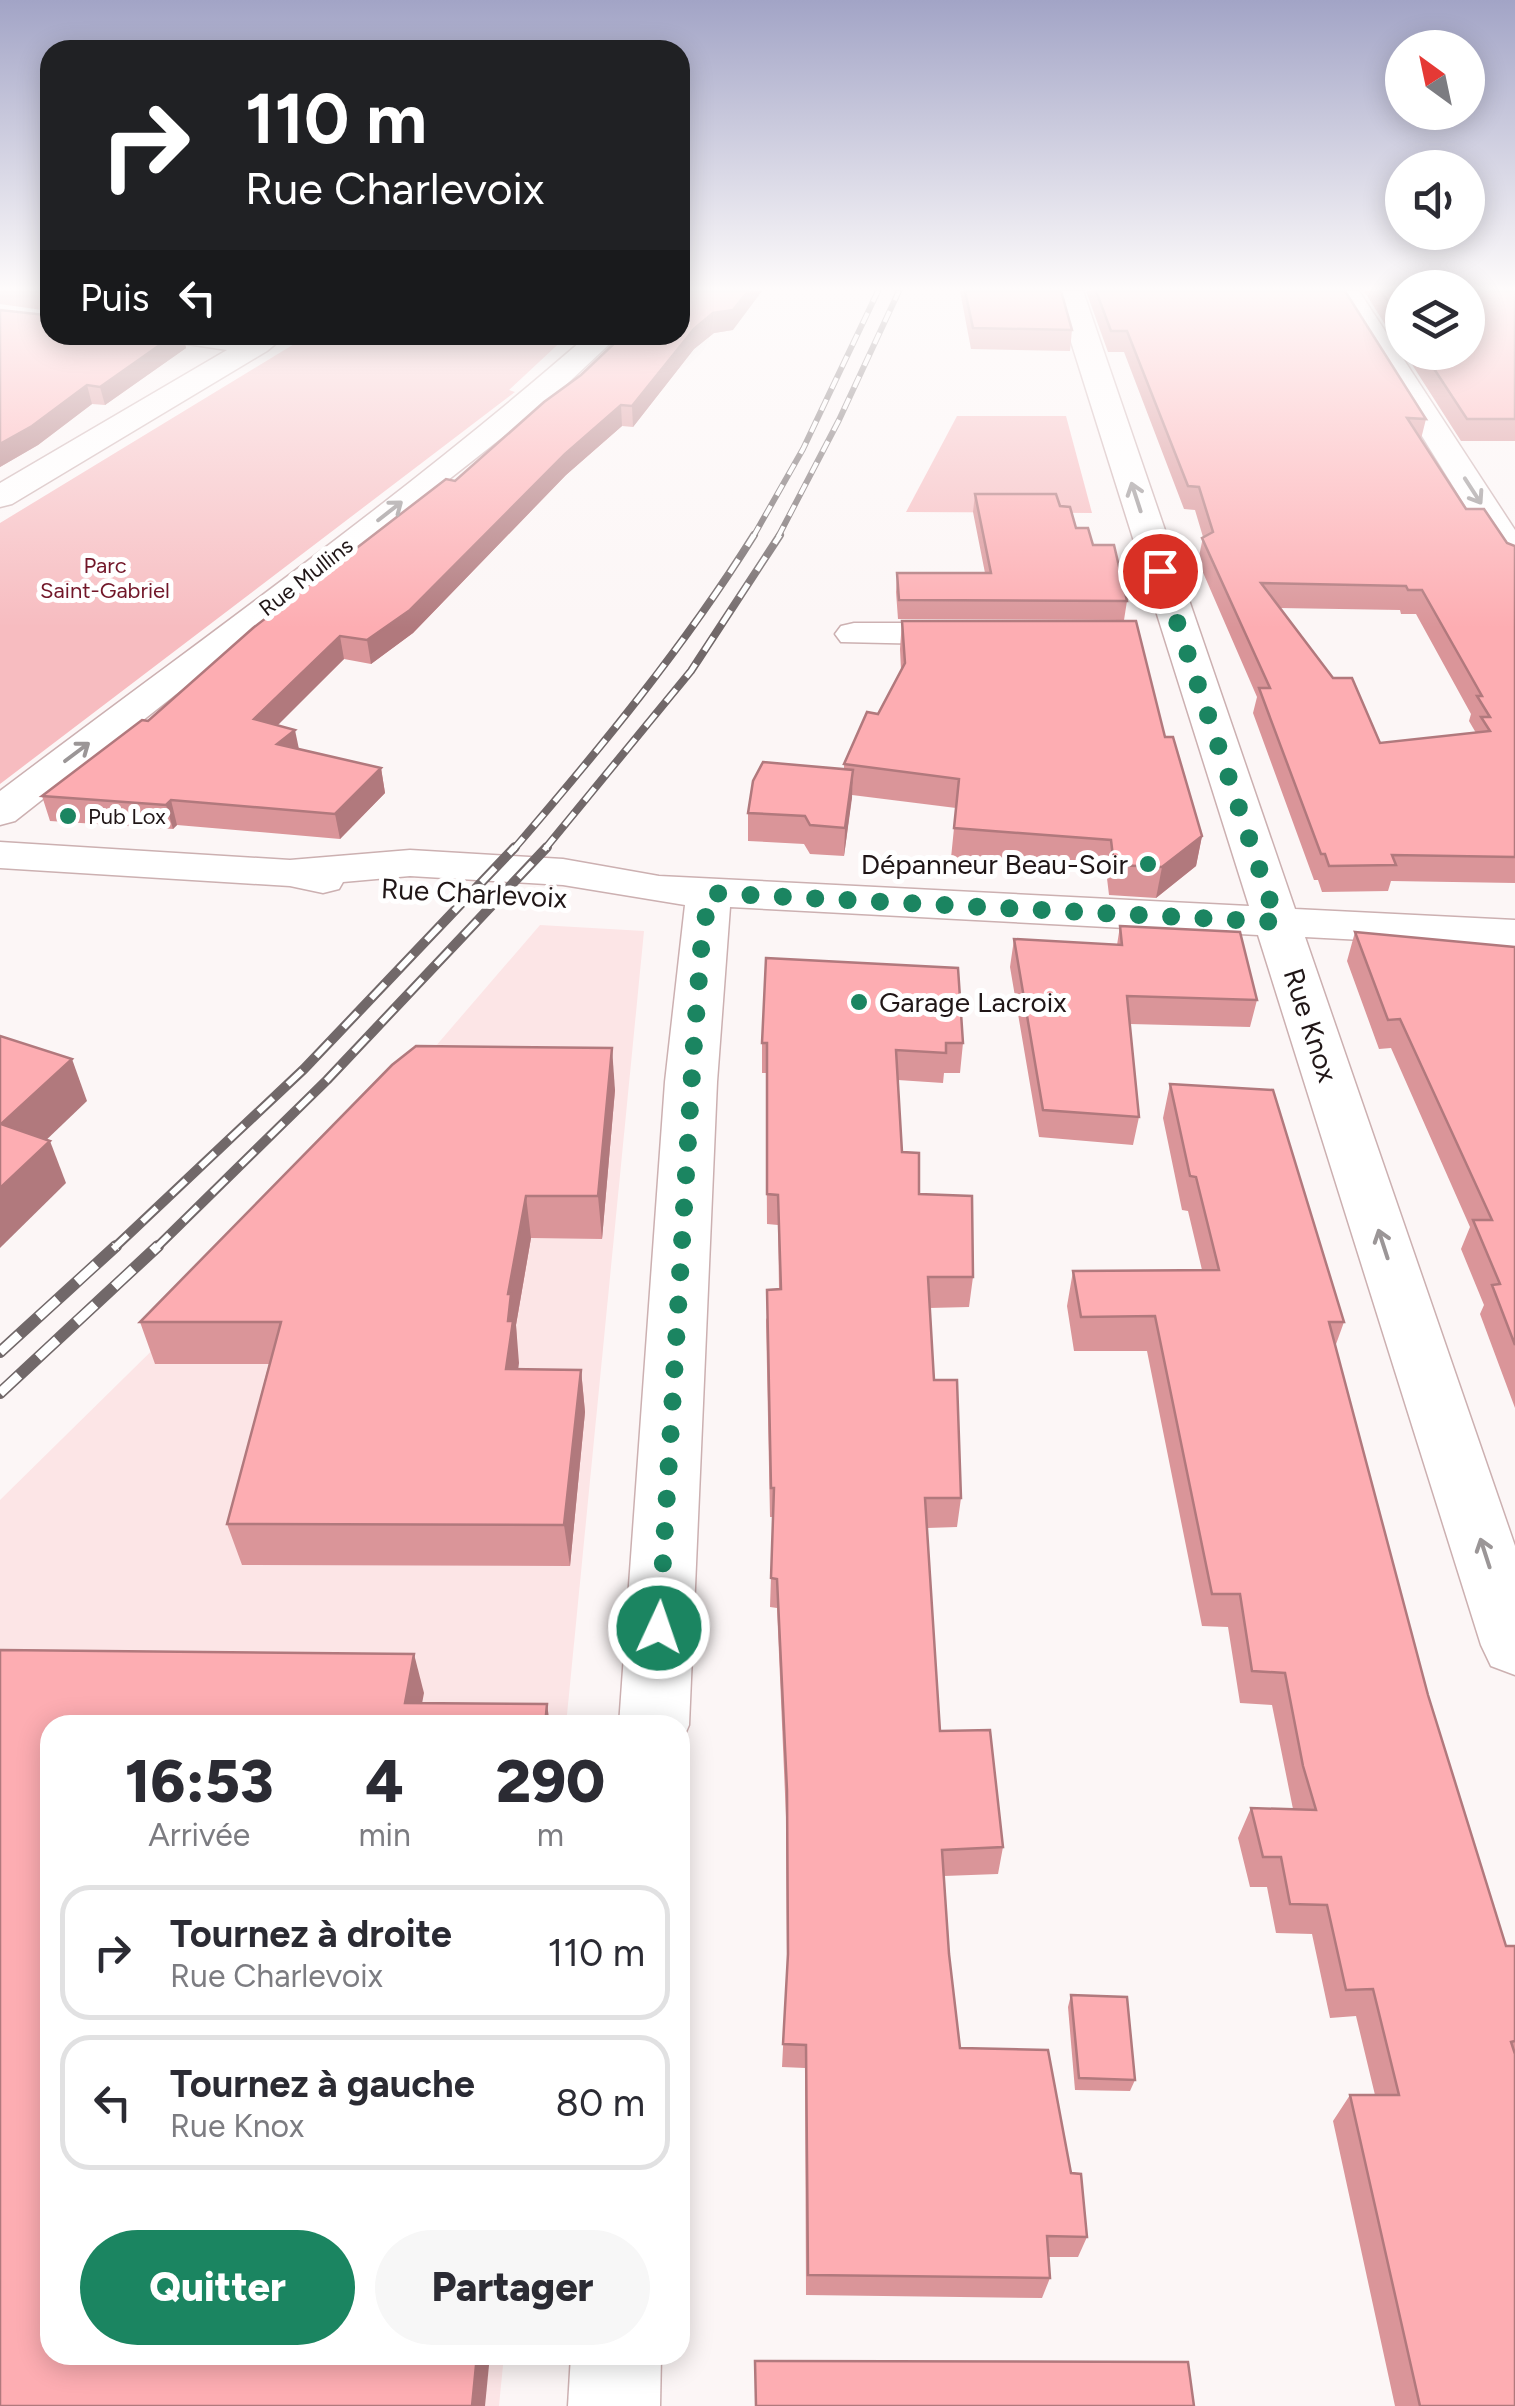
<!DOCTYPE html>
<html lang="fr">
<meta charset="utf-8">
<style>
:root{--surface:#fff;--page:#f7f7f7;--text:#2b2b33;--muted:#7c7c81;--line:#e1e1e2;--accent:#1b8561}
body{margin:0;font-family:Figtree,sans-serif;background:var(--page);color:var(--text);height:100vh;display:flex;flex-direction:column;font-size:38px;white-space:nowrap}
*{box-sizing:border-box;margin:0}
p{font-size:32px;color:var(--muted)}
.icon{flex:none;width:55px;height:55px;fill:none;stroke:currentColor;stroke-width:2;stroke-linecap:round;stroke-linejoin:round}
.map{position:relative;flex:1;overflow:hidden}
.drawer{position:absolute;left:40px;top:1715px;width:650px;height:650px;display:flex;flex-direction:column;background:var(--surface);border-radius:30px;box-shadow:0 5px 25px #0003}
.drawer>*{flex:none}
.banner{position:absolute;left:40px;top:40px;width:650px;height:305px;border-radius:30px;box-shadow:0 5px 25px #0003;background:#202124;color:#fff;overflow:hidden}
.needle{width:65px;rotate:327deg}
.tools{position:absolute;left:1385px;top:30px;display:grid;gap:20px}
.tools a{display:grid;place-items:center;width:100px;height:100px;border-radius:50%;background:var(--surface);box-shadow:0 5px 25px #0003;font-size:50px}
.pin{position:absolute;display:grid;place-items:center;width:85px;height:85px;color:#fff;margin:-42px;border:5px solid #fff;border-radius:50%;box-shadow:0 2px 10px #0007}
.me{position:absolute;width:110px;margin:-55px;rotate:3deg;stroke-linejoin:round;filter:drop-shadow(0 0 8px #0008)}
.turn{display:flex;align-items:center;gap:35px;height:210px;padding:0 40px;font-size:45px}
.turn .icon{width:130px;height:130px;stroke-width:2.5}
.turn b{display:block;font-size:70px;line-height:85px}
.then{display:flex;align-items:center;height:95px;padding:0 40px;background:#0003;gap:20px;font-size:38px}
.eta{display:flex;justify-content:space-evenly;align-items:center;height:170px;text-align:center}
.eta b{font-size:60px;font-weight:800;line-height:70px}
.primary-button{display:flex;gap:20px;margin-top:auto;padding:20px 40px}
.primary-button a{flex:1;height:115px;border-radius:60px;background:var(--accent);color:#fff;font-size:40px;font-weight:800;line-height:115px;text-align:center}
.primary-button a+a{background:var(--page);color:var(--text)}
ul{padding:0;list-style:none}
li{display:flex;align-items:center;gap:30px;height:135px;margin:0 20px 15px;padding:0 20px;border:5px solid var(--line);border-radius:30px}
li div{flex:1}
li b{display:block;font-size:38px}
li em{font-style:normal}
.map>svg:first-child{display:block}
.built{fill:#fce5e6}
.green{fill:#f7bcc0}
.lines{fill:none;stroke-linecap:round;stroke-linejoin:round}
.minor-casing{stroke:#ccb0b1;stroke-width:3}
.minor{fill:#fff;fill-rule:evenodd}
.rail-far3-casing{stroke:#716869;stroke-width:6}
.rail-far2-casing{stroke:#716869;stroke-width:8}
.rail-far1-casing{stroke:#716869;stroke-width:10}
.rail-casing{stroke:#716869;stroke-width:12}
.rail-far3{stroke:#fff;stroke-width:4;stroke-dasharray:12;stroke-linecap:butt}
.rail-far2{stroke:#fff;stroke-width:5;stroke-dasharray:16;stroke-linecap:butt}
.rail-far1{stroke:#fff;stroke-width:6;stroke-dasharray:20;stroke-linecap:butt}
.rail{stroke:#fff;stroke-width:9;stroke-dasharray:26;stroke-linecap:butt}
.wall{fill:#da9599;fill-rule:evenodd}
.shaded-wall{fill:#b1797d}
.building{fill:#fdadb2;stroke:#b1797d;stroke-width:2.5;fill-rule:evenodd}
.oneway{stroke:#9b9697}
.route{stroke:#1b8561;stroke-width:18;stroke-dasharray:0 32.4}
.poi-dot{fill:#1b8561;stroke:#fff;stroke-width:4}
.labels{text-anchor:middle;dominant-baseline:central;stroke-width:10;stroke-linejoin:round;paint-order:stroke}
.far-park-label{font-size:22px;fill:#721729;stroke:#fff}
.far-street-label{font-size:22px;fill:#201617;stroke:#fff}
.far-poi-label{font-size:22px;fill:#201617;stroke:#fff;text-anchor:start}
.poi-label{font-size:28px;fill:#201617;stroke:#fff;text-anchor:end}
.street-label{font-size:28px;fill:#201617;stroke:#fff}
</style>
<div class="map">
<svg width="1515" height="2406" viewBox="0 0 1515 2406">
<rect width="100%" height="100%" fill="#fcf6f6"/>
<path class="built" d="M540 925 644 931 566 1725H50V2355H504L499 2406H0V1500L189 1314 360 1134Z"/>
<g class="green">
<path d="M309 335H568L509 390 515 392 0 784V523Z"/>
<path d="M957 416H1066L1092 513 906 512Z"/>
</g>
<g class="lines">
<defs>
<g id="minor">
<path d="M1055 291H1083L1295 909 1515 920V948L1305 937 1515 1546V1675L1491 1666 1481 1645 1258 935 730 907 717 1082 689 1725 680 1746V1725H619L665 1082 685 905 563 885 410 876 343 882 339 889 323 893 290 886 0 868V842L290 860 410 850 563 859 659 876 1249 906Z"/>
<path d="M1332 291H1359L1515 530V568L1503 564 1497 557Z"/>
<path d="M163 335H286L267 351 12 504 0 507V483L227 350 167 341Z"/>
<path d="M588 335H619L551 399 15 821 0 825V791C197 642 402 498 588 335Z"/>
<path d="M854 623H976L989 626 995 634 989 642 976 645 841 642 835 634 841 626Z"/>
<path d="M571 2355H661L660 2406H568Z"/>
</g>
</defs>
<use href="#minor" class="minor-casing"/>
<use href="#minor" class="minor"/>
<defs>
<g id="rail-far3">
<path d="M753 537 803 449 878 291"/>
<path d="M778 537 839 420 899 291"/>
</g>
<g id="rail-far2">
<path d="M513 850C599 750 684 647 754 535"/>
<path d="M544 850 691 671 780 535"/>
</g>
<g id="rail-far1">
<path d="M113 1249 304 1069 515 847"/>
<path d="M155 1249 327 1080 547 847"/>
</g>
<g id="rail">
<path d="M0 1352 116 1246"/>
<path d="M0 1393 158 1246"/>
</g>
</defs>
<use href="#rail-far3" class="rail-far3-casing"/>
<use href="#rail-far2" class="rail-far2-casing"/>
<use href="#rail-far1" class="rail-far1-casing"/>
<use href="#rail" class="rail-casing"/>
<use href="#rail-far3" class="rail-far3"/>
<use href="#rail-far2" class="rail-far2"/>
<use href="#rail-far1" class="rail-far1"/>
<use href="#rail" class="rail"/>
</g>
<g class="wall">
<path d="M0 291H50V335H183L186 348 105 405 92 404 38 445 0 467V310L45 315 49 311 0 304Z"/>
<path d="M960 291H1061L1072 330 1070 351 971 349Z"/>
<path d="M1086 291H1345L1426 419 1421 439 1466 509 1507 543 1515 546V883L1391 881 1388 891 1322 892 1318 880H1314L1253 713 1257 697 1198 561 1203 537 1195 510 1184 509 1124 352H1108ZM1279 608 1400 610 1401 614H1416L1471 714 1469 721 1476 733 1380 743Z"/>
<path d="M1364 291H1402V351Z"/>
<path d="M1515 291V441H1461L1404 352H1468Z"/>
<path d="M733 330 714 333 694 349 633 427 622 426 566 475 413 633 371 664 344 659 277 725 299 749 381 768 385 793 340 839 177 825 173 829 50 821 42 796 148 721 455 481 581 375 623 335Z"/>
<path d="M975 494 1060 506 1076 528 1093 545 1127 601 1124 620 898 619 896 592 897 573H985L973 512Z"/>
<path d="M902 621 1165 737 1202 836 1196 866 1156 898 1109 895 1106 870 951 858 956 808 852 795 844 856 810 854 804 844 748 841V813L844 769V764L878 714 901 670 900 649Z"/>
<path d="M1120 926 1257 1000 1250 1027 1130 1024 1139 1117 1133 1145 1039 1137 1010 967 1014 939 1117 945Z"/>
<path d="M1355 932 1515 947V1408L1480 1314 1484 1305 1461 1249 1470 1227 1391 1048 1379 1049 1347 961Z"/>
<path d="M762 1043H963L960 1073H944L943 1083 898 1080 902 1152 919 1194 973 1277 969 1307 929 1308 934 1380 961 1498 957 1527 927 1528 940 1731 1003 1847 998 1874 944 1876 949 1954 960 2048 1071 2173 1087 2237 1078 2257H1048L1050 2278 1042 2298 806 2295 805 2068 782 2067 787 1968 786 1817 777 1608 770 1607 773 1517H770L766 1320 779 1289 778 1225 767 1224 766 1073H762Z"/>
<path d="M1170 1084 1344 1322 1335 1347 1428 1695 1506 1946H1515V2406H1395L1333 2121 1350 2095H1375L1356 2016 1330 2018 1312 1934 1276 1933 1267 1887H1250L1238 1838 1251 1808 1293 1809 1272 1705 1240 1703 1228 1627 1202 1626 1147 1351H1074L1067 1306 1073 1271 1202 1270 1188 1211 1182 1210 1163 1118Z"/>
<path d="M615 1090 602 1239 531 1238 516 1325 518 1369 581 1370 585 1412 570 1566 242 1565 227 1524 269 1364H155L140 1322Z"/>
<path d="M1071 1995 1135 2080 1130 2091 1075 2090 1068 2007Z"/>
</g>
<g class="shaded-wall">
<path d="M748 291H762L733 330 714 333 694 349 633 427 632 406 694 329 713 313Z"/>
<path d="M174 335H183L186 348 105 405 100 387Z"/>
<path d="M87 385 92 404 38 445 0 467V444Z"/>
<path d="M621 405 622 426 566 475 413 633 371 664 367 640 565 454Z"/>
<path d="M340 636 344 659 260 743 254 719Z"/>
<path d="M295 730 300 754 277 744Z"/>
<path d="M381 768 385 793 340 839 335 814Z"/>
<path d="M853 770 852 798 844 856 845 828Z"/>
<path d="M171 800 177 825 173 829 166 805Z"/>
<path d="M1202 836 1196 866 1156 898 1162 867Z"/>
<path d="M612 1048 615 1090 602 1239 598 1196Z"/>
<path d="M72 1059 87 1101 18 1167 1 1124Z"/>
<path d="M50 1141 66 1183 0 1248V1188Z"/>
<path d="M526 1196 531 1238 516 1325 519 1363 513 1411 506 1369 508 1294Z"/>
<path d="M581 1370 585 1412 570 1566 564 1525Z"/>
<path d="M414 1654 424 1693 418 1725 405 1703Z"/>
<path d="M547 1704 550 1725H545Z"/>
<path d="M477 2355H490L485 2406H472Z"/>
</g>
<g class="building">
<path d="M35 291H50V335H174L100 387 87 385 32 426 0 444V310L45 315 49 311 48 293Z"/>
<path d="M680 291H748L733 310 713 313 694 329 632 406 621 405 565 454 410 610 367 640 340 636 254 719 295 730 277 744 381 768 335 814 171 800 166 805 42 796 142 720 148 721 253 628 446 479 455 481 544 402 581 375 623 335H680Z"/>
<path d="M965 291H1061L1072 330 973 328Z"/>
<path d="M1096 291H1345L1426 419 1407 418 1466 509H1484L1507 543 1515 546V857L1392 855 1396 865 1329 866 1325 854H1321L1259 688H1270L1202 538 1213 532 1199 487 1188 486 1127 331H1111ZM1261 583 1406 586 1408 590H1422L1482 696H1477L1490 717H1481L1490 731 1380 743 1352 678H1333Z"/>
<path d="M1381 291H1402V323Z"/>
<path d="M1468 291H1515V419H1467L1423 352H1468Z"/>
<path d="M975 494H1056L1060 506 1070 507 1076 528H1088L1093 545H1114L1127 601 899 600 897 573H991Z"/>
<path d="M902 621H1136L1165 737H1173L1202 836 1162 867 1114 865 1111 840 954 828 959 779 844 764 867 712 878 714 905 663Z"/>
<path d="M763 762 853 770 845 828 810 825 805 816 748 813 753 781Z"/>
<path d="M1120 926 1240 932 1257 1000 1127 996 1139 1117 1043 1110 1014 939 1122 945Z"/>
<path d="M1355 932 1515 947V1345L1492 1285 1500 1284 1473 1220H1492L1400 1019 1388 1020Z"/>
<path d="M766 958 958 968 963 1043H946V1053L896 1050 902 1152 919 1153V1194L972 1196 973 1277H928L934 1380H957L961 1498H925L940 1731 990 1730 1003 1847 942 1850 949 1954 960 2048 1048 2050 1071 2173 1081 2174 1087 2237 1047 2236 1050 2278 808 2275 806 2045 783 2044 788 1954 787 1790 777 1579 771 1578 774 1488H771L767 1290 781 1289 778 1195 767 1194V1043H762Z"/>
<path d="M0 1036 72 1059 1 1124 50 1141 0 1188Z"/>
<path d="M416 1046 612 1048 598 1196H526L508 1294H511L508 1321H513L506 1369 581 1370 564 1525 227 1524 281 1322H140L392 1065Z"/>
<path d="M1170 1084 1273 1090 1344 1322H1329L1428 1695 1506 1946H1515V2041L1511 2042 1515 2054V2406H1420L1350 2095H1399L1373 1989 1346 1990 1327 1905 1290 1904 1281 1857H1263L1251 1808 1316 1810 1303 1766 1285 1673 1252 1671 1240 1594H1212L1155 1316 1081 1317 1073 1271 1219 1270 1196 1177 1190 1176Z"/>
<path d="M0 1650 414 1654 405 1703 547 1704 545 1725H50V2355H477L472 2406H0Z"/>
<path d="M1071 1995 1127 1997 1135 2080 1079 2078Z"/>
<path d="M755 2361 1188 2362 1194 2406H756Z"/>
</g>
<defs><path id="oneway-shaft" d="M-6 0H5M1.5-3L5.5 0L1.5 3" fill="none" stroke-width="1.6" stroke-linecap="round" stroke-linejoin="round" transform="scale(2.5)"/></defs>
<g class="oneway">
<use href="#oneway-shaft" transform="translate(1473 491) rotate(57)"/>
<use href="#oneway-shaft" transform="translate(1136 497) rotate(-108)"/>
<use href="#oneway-shaft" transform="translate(390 511) rotate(-38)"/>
<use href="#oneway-shaft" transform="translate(77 752) rotate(-37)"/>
<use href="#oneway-shaft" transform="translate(1383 1244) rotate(-108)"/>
<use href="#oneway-shaft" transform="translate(1485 1553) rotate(-108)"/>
</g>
<linearGradient id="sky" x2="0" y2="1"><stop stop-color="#a2a4c6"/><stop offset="0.46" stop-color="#fefbfb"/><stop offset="1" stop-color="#fefbfb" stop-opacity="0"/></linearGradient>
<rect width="1515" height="628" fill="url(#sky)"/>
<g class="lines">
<path class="route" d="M659 1628 693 1057 702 937 710 893 1277 922 1160 571"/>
</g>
<g class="poi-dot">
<circle cx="68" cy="816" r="10"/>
<circle cx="1148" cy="864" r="10"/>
<circle cx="859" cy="1002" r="10"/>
</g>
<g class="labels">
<g class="far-park-label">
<text x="105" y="565">Parc<tspan x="105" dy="25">Saint-Gabriel</tspan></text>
</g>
<g class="far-street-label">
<text transform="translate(306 577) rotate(-38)">Rue Mullins</text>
</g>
<g class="far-poi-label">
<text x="88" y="816">Pub Lox</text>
</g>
<g class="poi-label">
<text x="1128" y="864">Dépanneur Beau-Soir</text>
<text x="879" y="1002" text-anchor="start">Garage Lacroix</text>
</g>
<g class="street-label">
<text transform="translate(474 893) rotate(3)">Rue Charlevoix</text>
<text transform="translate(1311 1025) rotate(72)">Rue Knox</text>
</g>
</g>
</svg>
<div class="tools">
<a><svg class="needle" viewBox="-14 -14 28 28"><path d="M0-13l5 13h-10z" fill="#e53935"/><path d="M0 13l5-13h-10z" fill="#7c7c81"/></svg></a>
<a><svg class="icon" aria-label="sound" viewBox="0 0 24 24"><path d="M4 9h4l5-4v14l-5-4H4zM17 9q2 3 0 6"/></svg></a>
<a><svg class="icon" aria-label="layers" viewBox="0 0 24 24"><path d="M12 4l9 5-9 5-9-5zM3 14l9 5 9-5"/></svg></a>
</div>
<div class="pin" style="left:1160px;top:571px;background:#d93025"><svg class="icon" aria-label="arrive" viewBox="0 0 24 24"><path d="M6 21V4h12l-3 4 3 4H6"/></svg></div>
<svg class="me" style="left:659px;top:1628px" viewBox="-20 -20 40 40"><circle r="17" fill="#1b8561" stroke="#fff" stroke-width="3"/><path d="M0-11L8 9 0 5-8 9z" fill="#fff"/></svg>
<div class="banner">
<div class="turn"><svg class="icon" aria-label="right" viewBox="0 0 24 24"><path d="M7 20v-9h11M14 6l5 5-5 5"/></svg><div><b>110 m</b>Rue Charlevoix</div></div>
<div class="then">Puis<svg class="icon" aria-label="left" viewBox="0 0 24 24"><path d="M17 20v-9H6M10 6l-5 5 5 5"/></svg></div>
</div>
<section class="drawer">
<div class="eta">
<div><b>16:53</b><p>Arrivée</p></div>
<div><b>4</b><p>min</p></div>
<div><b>290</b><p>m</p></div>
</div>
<ul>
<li><svg class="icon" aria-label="right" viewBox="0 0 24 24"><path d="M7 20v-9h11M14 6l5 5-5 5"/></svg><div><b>Tournez à droite</b><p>Rue Charlevoix</p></div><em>110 m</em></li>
<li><svg class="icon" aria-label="left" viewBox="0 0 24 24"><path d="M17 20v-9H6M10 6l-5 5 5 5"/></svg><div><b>Tournez à gauche</b><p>Rue Knox</p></div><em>80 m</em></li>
</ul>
<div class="primary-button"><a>Quitter</a><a>Partager</a></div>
</section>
</div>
